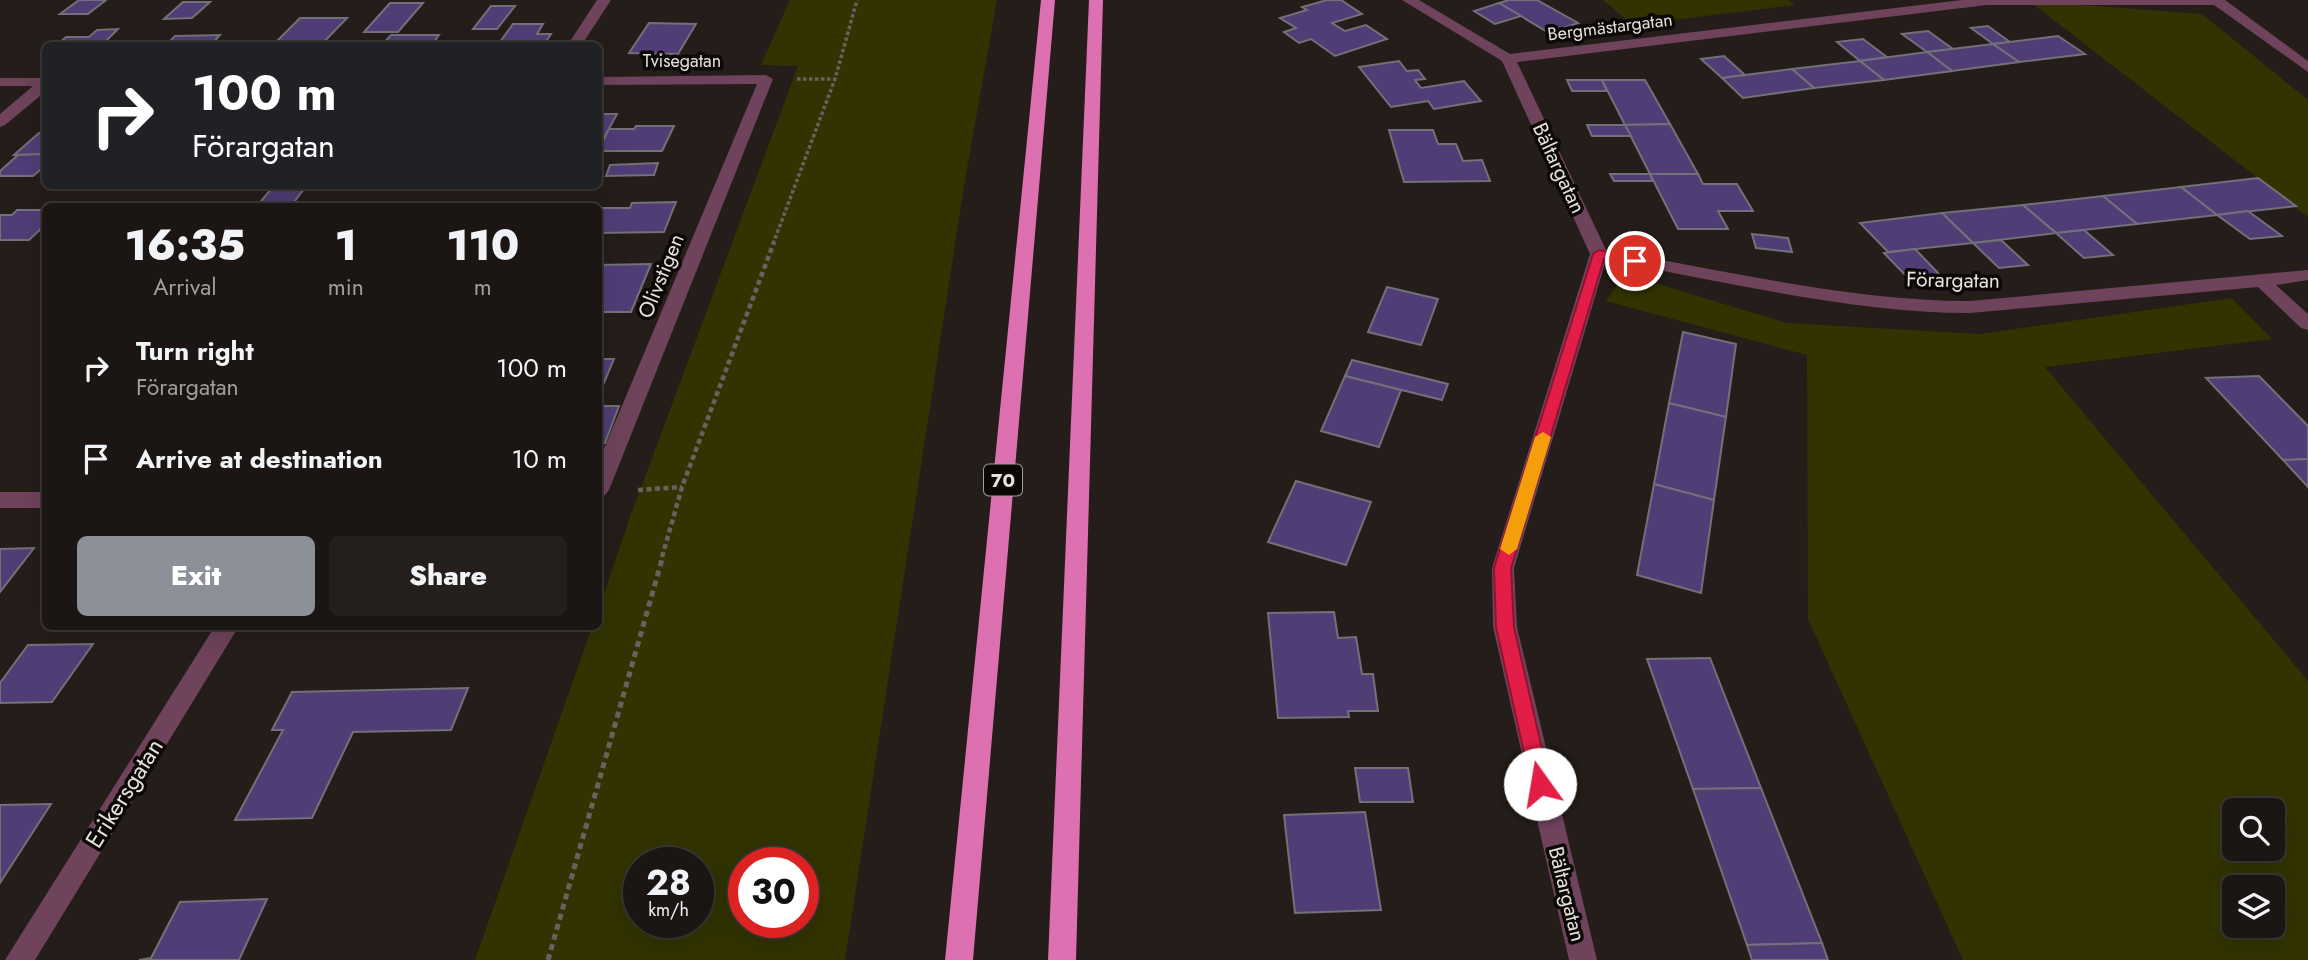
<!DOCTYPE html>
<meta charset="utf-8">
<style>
:root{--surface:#1b1613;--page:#241f1c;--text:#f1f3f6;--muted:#a09fa0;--line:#393533;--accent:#8c9099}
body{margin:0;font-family:Jost,sans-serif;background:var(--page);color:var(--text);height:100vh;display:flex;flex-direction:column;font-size:26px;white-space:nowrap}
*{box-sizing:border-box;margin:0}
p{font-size:23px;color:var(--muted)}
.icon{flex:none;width:38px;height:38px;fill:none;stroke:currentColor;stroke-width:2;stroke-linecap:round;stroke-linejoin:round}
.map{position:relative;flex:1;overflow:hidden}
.side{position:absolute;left:42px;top:203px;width:560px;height:427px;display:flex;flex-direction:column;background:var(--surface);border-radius:10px;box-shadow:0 7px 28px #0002,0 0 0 2px var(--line)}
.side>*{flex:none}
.hud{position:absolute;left:42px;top:42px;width:560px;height:147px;border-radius:10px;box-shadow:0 7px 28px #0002,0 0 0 2px var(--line);background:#202124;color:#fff;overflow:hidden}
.fabs{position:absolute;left:2222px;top:798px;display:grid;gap:14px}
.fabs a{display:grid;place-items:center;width:63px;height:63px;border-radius:10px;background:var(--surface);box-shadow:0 7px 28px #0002,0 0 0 2px var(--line);font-size:35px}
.speed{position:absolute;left:623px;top:847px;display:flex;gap:14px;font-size:35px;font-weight:700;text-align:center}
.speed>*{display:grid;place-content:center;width:91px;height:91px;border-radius:50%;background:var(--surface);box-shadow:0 7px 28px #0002,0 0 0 2px var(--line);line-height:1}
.speed small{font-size:18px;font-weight:400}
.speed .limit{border:10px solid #d22;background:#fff;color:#111}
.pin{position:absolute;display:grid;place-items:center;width:60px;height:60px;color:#fff;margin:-30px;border:4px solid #fff;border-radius:50%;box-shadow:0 2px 7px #0007}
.me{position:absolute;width:77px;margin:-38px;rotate:347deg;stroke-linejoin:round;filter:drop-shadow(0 0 5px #0008)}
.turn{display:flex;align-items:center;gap:24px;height:147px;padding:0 35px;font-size:32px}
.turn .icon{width:91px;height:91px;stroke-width:2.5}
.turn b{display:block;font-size:49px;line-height:60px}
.eta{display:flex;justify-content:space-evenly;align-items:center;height:119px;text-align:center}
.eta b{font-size:42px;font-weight:800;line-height:49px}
.action{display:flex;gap:14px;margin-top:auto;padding:14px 35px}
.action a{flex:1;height:80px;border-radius:10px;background:var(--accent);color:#fff;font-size:28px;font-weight:800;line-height:80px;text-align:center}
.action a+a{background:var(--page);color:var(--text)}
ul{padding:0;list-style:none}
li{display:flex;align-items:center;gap:21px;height:91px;padding:0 35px}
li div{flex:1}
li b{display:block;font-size:26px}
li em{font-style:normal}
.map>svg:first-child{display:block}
.green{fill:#323300;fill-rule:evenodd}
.building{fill:#513d76;stroke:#727078;stroke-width:2}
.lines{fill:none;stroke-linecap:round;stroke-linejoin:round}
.path-far2{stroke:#68625f;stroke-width:3.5;stroke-dasharray:3.5 2.5;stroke-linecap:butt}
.path-far1{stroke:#68625f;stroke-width:4.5;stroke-dasharray:5 3.5;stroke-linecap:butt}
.path{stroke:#68625f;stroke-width:5;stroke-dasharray:6 4.5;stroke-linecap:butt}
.street{fill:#6e435b;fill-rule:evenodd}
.highway{fill:#dc70b0;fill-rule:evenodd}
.route{fill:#e11d48;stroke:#92132f;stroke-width:2}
.slow{fill:#f59e0b}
.labels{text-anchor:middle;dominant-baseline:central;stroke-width:7;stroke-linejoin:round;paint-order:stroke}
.far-street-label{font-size:18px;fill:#e5e1de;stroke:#0b0806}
.shield{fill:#0b0806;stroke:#a4a09d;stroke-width:2}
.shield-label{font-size:19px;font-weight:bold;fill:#e5e1de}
.street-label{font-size:21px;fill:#e5e1de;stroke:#0b0806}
.near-street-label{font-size:24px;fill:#e5e1de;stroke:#0b0806}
</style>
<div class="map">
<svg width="2308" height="960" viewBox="0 0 2308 960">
<rect width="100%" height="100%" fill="#241d19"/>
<g class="green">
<path d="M790 0H997L964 186 845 960H475L592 627 598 626 599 608 629 520 798 66 761 65ZM639 863H698V922H639ZM744 863H803V922H744Z"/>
<path d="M1603 0H1788L1795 5 1633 25Z"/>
<path d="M2029 1 2202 14 2308 100V217Z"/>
<path d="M1625 274 1787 323 1979 334 2232 298 2272 339 2045 367 2308 681V960H1963L1808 619 1807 355 1606 301ZM2273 810V849H2235V810ZM2273 887V926H2235V887Z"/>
</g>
<g class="building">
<path d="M79 0H106L88 14H60Z"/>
<path d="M1327 0H1341L1362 14 1332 23 1345 31 1366 25 1387 39 1335 56 1311 39 1299 43 1284 32 1296 28 1280 18 1307 10 1302 7Z"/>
<path d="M1509 0H1537L1578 23 1549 33 1499 3Z"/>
<path d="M183 2H210L192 18 164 19Z"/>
<path d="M390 3H423L398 32H364Z"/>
<path d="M1499 3 1521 16 1495 24 1474 11Z"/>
<path d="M491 6H515L497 29H473Z"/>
<path d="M300 18H347L320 46H272Z"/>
<path d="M649 23 696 24 678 54 629 53Z"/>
<path d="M513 24H543L537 34H551L543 46H497Z"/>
<path d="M1988 26 2010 42 1993 44 1971 28Z"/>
<path d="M118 29 101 46H56L66 37H89L97 30Z"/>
<path d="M1928 31 1953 49 1927 52 1902 34Z"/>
<path d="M220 35 210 46H165L175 36Z"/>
<path d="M391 35H439L431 46H381Z"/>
<path d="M2058 36 2085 54 2019 62 1993 44Z"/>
<path d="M1863 39 1887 57 1860 61 1837 42Z"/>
<path d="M1993 44 2019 62 1952 71 1927 52Z"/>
<path d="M1927 52 1952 71 1884 80 1860 61Z"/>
<path d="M1724 56 1745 75 1722 78 1701 59Z"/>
<path d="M1399 61 1407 71 1418 70 1425 79 1415 80 1421 88 1464 81 1481 101 1434 109 1428 101 1391 107 1359 67Z"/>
<path d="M1860 61 1884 80 1814 88 1792 69Z"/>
<path d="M1792 69 1814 88 1743 98 1722 78Z"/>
<path d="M1567 80H1602L1607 91H1572Z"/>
<path d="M1602 80H1645L1670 124 1625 125Z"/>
<path d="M598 114H617L605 136H598Z"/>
<path d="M1670 124 1698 174H1650L1625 125Z"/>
<path d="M1587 125H1625L1631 136H1592Z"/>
<path d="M636 126H674L662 151H598L609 129H634Z"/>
<path d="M1389 130H1433L1438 144H1456L1463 161 1482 160 1490 181 1404 182Z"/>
<path d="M39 133H46V154L14 155Z"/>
<path d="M46 154V165L33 176H0V171L18 155Z"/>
<path d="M658 163 654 175 606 176 610 165Z"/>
<path d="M1610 174H1650L1653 181H1614Z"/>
<path d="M1650 174H1698L1703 184H1737L1753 211H1718L1728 229H1678Z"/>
<path d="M2258 178 2296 206 2217 215 2181 187Z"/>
<path d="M2181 187 2217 215 2137 224 2103 196Z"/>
<path d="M271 189H304L291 206H257Z"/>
<path d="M2103 196 2137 224 2056 233 2023 205Z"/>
<path d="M676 202 664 232 598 233V208H630L632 203Z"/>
<path d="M2023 205 2056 233 1973 243 1942 213Z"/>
<path d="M17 210H46V224L29 240H0V215H12Z"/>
<path d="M2248 211 2282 236 2250 239 2217 215Z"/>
<path d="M1942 213 1973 243 1888 252 1860 223Z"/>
<path d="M2084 230 2113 255 2084 258 2056 233Z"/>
<path d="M1752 234 1788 238 1792 252 1756 248Z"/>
<path d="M2001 240 2028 265 1999 268 1973 243Z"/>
<path d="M1915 249 1941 276 1910 280 1884 253Z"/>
<path d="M651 264 631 312H598V265Z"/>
<path d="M1387 287 1438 299 1421 345 1368 332Z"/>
<path d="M1683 332 1736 344 1726 417 1669 403Z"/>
<path d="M598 359H614L598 397Z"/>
<path d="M1352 360 1448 384 1442 400 1345 376Z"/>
<path d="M1345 376 1401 390 1379 447 1321 431Z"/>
<path d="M2259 376 2308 426V459L2283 460 2206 378Z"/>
<path d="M1669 403 1726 417 1714 500 1654 484Z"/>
<path d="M598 406H619L605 443H598Z"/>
<path d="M2308 459V487L2283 460Z"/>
<path d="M1296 481 1371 502 1346 565 1268 542Z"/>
<path d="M1654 484 1714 500 1701 593 1637 575Z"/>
<path d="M34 548 0 592V549Z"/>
<path d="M1334 612 1338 638 1356 637 1362 674H1373L1378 711H1348L1349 717 1278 718 1268 613Z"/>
<path d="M93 644 52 702 0 703V683L28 645Z"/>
<path d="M1710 658 1761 788 1693 789 1647 659Z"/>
<path d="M468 688 451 730 353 732 312 818 235 820 283 730H272L292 692Z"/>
<path d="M1355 768H1408L1413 802H1360Z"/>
<path d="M1761 788 1822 943 1747 945 1693 789Z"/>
<path d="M51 804 0 883V805Z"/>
<path d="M1365 812 1381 910 1295 913 1284 815Z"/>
<path d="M267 899 239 960H139L151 958 180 902Z"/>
<path d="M1822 943 1828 960H1752L1747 945Z"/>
</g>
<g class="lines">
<g class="path-far2">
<path d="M797 79H835"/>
<path d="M773 244 835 79 857 0"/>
</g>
<g class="path-far1">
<path d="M638 490 682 487"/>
<path d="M662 557 682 487 774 242"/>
</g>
<path class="path" d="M548 960 663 556"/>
<g class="street">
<path d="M597 0H611L581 46H567Z"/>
<path d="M1402 0H1419L1510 54 1962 0H2225L2308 61V72L2214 5H1987L1517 62 1606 250C1723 270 1851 301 1970 301L2308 270V280L2276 285 2308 314V330L2301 328 2258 287 1970 313C1853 313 1722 281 1606 260L1514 568 1517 627 1597 960H1569L1493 627 1492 568 1590 254 1502 61Z"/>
<path d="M766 75 773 79 609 490 605 495 598 498V463L757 84 598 85V77Z"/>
<path d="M0 78H46V91L5 125 0 127V114L33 86H0Z"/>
<rect x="0" y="492" width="46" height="16"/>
<path d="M215 626H239L35 960H5Z"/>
</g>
<g class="highway">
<path d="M1041 0H1055L973 960H945Z"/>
<path d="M1089 0H1103L1076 960H1048Z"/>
</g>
</g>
<path class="route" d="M1599 250 1640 258 1641 261 1635 265 1604 259 1511 568 1514 627 1550 784 1547 790 1540 792 1533 790 1531 784 1496 627 1494 568 1593 254Z"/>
<path class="slow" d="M1543 432 1551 437 1517 549 1509 555 1500 549 1535 437Z"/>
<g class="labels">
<g class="far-street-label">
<text transform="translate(1610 27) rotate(-7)">Bergmästargatan</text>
<text x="682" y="61">Tvisegatan</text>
</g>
<rect class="shield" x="984" y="464.5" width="38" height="31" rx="5"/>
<g class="shield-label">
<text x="1003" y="480">70</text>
</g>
<g class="street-label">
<text transform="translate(1559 168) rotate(65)">Bältargatan</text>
<text transform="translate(661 276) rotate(-68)">Olivstigen</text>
<text transform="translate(1953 280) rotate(1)">Förargatan</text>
<text transform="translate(1567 894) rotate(76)">Bältargatan</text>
</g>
<g class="near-street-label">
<text transform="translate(124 793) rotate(-58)">Erikersgatan</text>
</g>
</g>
</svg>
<div class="fabs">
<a><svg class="icon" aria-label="search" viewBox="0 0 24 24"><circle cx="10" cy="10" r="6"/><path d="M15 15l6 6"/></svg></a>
<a><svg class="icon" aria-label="layers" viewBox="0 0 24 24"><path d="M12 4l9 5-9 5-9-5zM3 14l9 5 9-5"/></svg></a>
</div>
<div class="speed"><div>28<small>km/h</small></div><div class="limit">30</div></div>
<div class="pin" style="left:1635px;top:261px;background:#d93025"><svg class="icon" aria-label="arrive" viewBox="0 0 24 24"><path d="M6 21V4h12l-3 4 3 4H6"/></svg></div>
<svg class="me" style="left:1540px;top:784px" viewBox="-20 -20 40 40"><circle r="19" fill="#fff"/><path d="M0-13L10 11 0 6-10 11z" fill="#e11d48"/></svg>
<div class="hud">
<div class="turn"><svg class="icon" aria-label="right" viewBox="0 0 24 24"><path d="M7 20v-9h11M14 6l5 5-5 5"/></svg><div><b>100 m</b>Förargatan</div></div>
</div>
<section class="side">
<div class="eta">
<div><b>16:35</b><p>Arrival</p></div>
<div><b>1</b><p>min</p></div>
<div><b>110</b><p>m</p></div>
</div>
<ul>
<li><svg class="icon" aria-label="right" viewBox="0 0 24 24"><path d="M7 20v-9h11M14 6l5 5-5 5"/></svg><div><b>Turn right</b><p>Förargatan</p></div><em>100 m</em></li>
<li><svg class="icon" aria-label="arrive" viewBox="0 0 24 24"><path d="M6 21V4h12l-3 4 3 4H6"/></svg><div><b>Arrive at destination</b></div><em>10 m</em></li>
</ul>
<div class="action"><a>Exit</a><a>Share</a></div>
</section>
</div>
